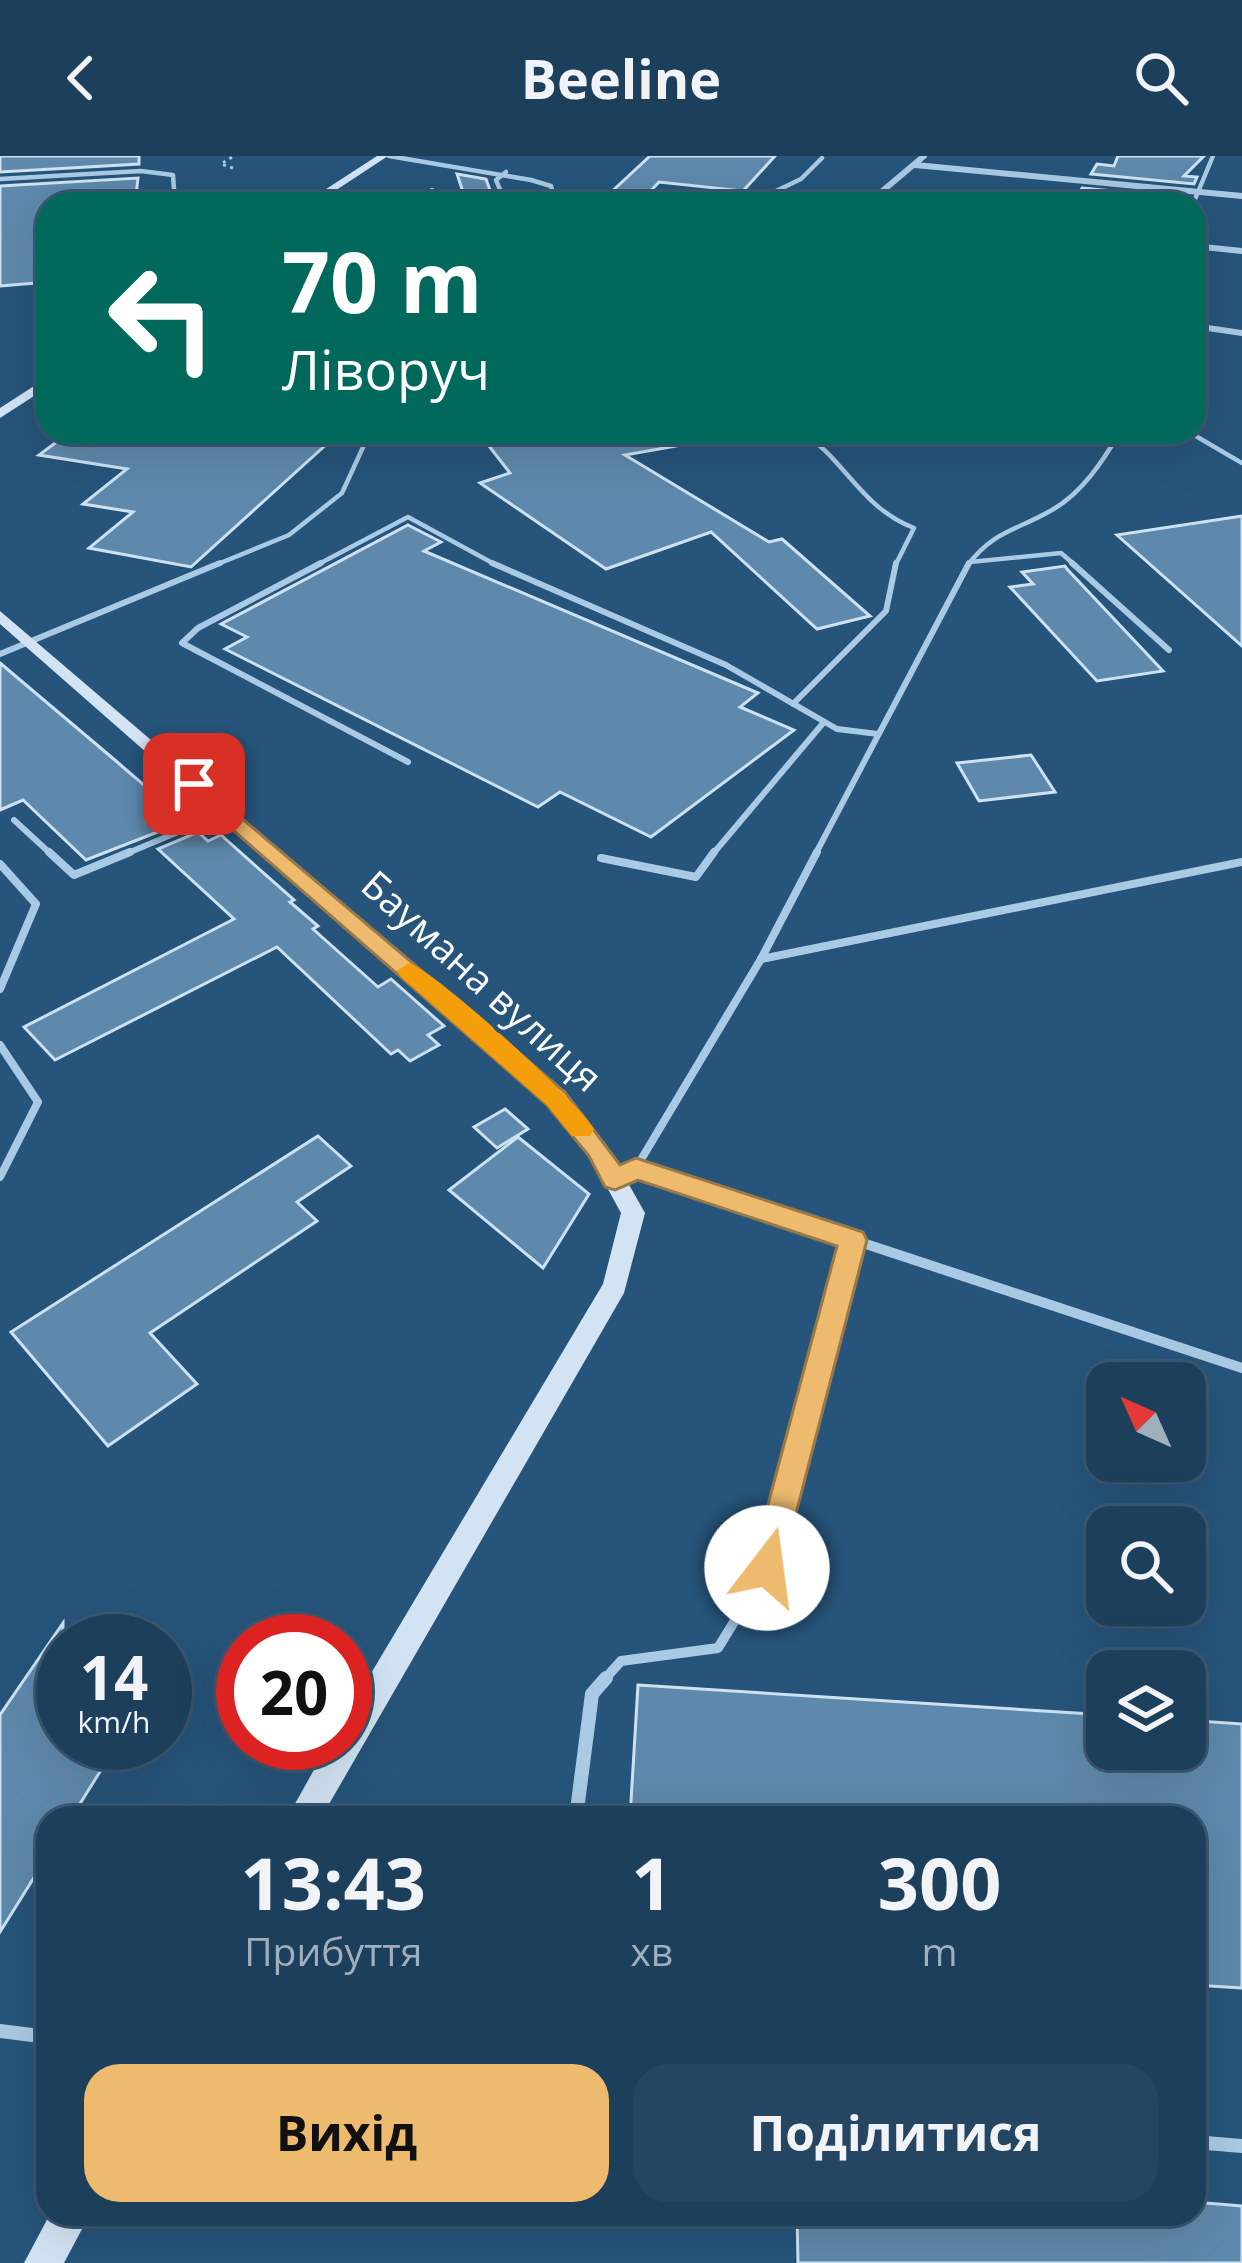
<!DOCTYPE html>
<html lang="uk">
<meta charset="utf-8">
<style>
:root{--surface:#1c3f5c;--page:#254662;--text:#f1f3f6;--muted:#a0afbb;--line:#3a5872;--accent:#edba6e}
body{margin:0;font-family:"Open Sans",sans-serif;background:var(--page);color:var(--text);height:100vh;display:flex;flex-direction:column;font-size:45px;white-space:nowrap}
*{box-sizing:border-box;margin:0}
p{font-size:39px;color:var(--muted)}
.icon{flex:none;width:66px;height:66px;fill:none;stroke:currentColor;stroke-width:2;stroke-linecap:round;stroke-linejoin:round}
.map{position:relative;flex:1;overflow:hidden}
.sheet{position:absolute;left:36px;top:1650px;width:1170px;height:420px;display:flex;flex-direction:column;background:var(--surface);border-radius:36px;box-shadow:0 12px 48px #0002,0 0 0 3px var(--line)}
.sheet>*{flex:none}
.top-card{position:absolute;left:36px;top:36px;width:1170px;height:252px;border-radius:36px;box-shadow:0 12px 48px #0002,0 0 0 3px var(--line);background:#00695c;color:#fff;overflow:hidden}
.needle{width:78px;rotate:315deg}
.controls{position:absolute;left:1086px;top:1206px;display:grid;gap:24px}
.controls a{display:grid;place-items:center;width:120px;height:120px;border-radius:24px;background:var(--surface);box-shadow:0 12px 48px #0002,0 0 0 3px var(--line);font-size:60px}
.speed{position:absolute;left:36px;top:1458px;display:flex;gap:24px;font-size:60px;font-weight:700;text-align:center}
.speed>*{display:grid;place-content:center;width:156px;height:156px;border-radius:50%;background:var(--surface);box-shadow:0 12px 48px #0002,0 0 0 3px var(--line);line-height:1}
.speed small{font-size:30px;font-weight:400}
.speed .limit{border:18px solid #d22;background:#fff;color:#111}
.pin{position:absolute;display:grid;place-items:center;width:102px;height:102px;color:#fff;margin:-51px;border-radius:24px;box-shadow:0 6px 18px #0006}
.me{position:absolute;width:132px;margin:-66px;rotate:15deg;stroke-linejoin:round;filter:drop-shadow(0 0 9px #0008)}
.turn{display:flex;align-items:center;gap:42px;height:252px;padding:0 48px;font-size:54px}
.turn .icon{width:156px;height:156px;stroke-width:2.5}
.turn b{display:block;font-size:84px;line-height:102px}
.eta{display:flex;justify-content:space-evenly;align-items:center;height:204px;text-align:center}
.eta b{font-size:72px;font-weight:700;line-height:84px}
.action{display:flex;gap:24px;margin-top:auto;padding:24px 48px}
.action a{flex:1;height:138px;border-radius:36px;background:var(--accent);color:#111;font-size:48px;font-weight:700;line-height:138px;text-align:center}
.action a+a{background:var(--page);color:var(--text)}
header{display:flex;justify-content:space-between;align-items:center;height:156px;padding:0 48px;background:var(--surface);font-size:54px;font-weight:700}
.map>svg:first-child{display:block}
.building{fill:#5e89ac;stroke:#cce2f3;stroke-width:3}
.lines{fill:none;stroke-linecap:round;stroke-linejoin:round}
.path{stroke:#a9cae4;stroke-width:3;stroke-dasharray:3 4.5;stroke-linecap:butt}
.lane-far4{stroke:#a9cae4;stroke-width:4.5}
.lane-far3{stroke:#a9cae4;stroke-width:6}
.lane-far2{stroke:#a9cae4;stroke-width:8}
.lane-far1{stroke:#a9cae4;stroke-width:10}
.lane{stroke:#a9cae4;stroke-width:14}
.street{stroke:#a9cae4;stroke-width:6}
.secondary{fill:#d2e4f4;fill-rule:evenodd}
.route{fill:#edba6e;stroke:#9a7948;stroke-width:3}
.slow{fill:#f59e0b}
.labels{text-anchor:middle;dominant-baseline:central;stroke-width:9;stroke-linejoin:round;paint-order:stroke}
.street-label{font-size:39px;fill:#fff;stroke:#26547a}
</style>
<header><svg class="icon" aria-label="back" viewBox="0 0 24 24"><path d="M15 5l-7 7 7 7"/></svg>Beeline<svg class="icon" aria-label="search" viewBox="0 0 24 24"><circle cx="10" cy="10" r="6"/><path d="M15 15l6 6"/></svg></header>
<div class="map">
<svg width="1242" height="2107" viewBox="0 0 1242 2107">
<rect width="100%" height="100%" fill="#26547a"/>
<g class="building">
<path d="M0 0H139V8L0 16Z"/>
<path d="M650 0H775L743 35 659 26 643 43 607 40Z"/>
<path d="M1118 0H1204L1184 20 1197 21 1194 28 1091 18 1097 8 1114 10Z"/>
<path d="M457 18 486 23 495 48H467Z"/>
<path d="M138 22 135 48H48V126L0 130V30Z"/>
<path d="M1082 32 1188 42 1186 48H1150L1079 38Z"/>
<path d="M70 276H340L191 411 89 392 133 356 83 348 127 313 39 299Z"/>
<path d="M478 276H674L676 290 625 299 769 386 782 383 870 460 817 473 711 376 606 413 480 327 510 317Z"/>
<path d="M1242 360V490L1117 379Z"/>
<path d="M408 369 441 386 424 395 758 537 740 551 794 574 651 681 560 636 538 651 225 493 247 481 221 468Z"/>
<path d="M1065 410 1067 413 1163 515 1097 525 1010 431 1033 428 1022 416Z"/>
<path d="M0 507 116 605 186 665 86 704 23 644 0 654Z"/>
<path d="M1031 599 1055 636 979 645 957 607Z"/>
<path d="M198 676 208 685 221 679 294 744 290 746 318 770 313 773 378 831 391 823 444 870 428 879 439 889 410 905 398 894 391 898 277 791 55 904 24 871 234 763 158 693Z"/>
<path d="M505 953 528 973 497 992 474 971Z"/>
<path d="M318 980 351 1010 297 1046 317 1065 150 1177 197 1228 108 1290 11 1176Z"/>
<path d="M518 981 589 1038 543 1112 449 1034Z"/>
<path d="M63 1467V1587H118L71 1662H48V1699L0 1776V1559Z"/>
<path d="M638 1529 1107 1559V1593H1185V1564L1242 1568V1832L1194 1829V1662H630Z"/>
<path d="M1194 2046 1242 2050V2107H798L797 2058H872L1039 2071 1037 2058H1194Z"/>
</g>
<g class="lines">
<path class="path" d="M233 12 221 8 234 0"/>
<g class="lane-far4">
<path d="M389 0 531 24 551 30 554 41 544 48"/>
<path d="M506 16 496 24 506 48"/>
<path d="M0 23 141 15 173 19 175 48"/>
<path d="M432 34V48"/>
<path d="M749 48 801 23 822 2"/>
<path d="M1193 48 1213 0"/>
<path d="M803 276C847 307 862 352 914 372L895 410"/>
<path d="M1114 285 1194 279 1242 307"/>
<path d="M970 406 1061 397 1076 410"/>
<path d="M213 410 289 379 342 337 370 276"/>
<path d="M315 410 408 361 498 410"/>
<path d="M967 410C994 374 1016 375 1052 354 1082 337 1103 305 1120 276"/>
</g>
<g class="lane-far3">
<path d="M321 407 198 472 182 487 408 606"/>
<path d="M492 407 726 509 837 573 878 578"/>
<path d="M1072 407 1169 494"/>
<path d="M0 498 220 407"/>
<path d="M793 548 886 455 896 407"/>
<path d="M14 664 52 699"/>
<path d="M123 699 226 656"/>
<path d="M712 699 824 566"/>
<path d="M815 699 969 407"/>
</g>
<g class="lane-far2">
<path d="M49 696 74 719 130 696"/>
<path d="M601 702 696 721 714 696"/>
<path d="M0 708 36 748 0 833"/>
<path d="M761 803 1242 706"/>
<path d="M0 889 38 946 0 1021"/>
<path d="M636 1012 793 1064"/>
<path d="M615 1024 636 1012 761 803 817 696"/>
</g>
<g class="lane-far1">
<path d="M784 1061 1242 1212"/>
<path d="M603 1525 621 1505 718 1492 767 1412 853 1084"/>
</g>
<g class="lane">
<path d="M576 1662 592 1538 606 1522"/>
<path d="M0 1875 48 1881"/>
<path d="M1194 1986 1242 1990"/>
</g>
<g class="street">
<path d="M915 9 1242 40"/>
<path d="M867 48 924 0"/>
<path d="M1194 90 1242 95"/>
<path d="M1194 170 1242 177"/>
</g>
<g class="secondary">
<path d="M377 0H388L315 48H303Z"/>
<path d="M48 221V231L0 262V252Z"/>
<path d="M0 455 563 936 606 988 645 1057 624 1137 321 1662H287L329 1587H345V1561L603 1128 621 1057 590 1000 547 948 0 468Z"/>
<path d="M50 2058H90L64 2107H24Z"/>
</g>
</g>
<path class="route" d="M194 622 565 936 620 1009 636 1002 863 1076 867 1084 779 1423 767 1427 755 1423 751 1412 837 1090 638 1024 615 1034 605 1031 589 1000 547 949 186 633V624Z"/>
<path class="slow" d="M409 807C437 816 577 944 594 973L590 980H572L547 949 400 820 397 815Z"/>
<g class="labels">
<g class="street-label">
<text transform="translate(483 824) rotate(42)">Баумана вулиця</text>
</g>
</g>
</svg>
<div class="controls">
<a><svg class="needle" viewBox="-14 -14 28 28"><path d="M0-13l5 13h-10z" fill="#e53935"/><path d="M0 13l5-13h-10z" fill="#a0afbb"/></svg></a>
<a><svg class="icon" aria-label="search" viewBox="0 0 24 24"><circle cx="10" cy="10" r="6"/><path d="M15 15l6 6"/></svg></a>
<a><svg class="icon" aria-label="layers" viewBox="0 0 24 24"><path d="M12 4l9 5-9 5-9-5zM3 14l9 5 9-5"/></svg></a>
</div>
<div class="speed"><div>14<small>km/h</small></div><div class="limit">20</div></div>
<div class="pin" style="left:194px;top:628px;background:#d93025"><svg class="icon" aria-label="arrive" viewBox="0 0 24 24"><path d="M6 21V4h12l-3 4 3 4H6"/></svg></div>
<svg class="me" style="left:767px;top:1412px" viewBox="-20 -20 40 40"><circle r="19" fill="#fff"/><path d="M0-13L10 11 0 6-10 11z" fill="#edba6e"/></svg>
<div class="top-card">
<div class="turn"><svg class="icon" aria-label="left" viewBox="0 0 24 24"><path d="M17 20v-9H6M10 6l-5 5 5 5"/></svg><div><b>70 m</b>Ліворуч</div></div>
</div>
<section class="sheet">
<div class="eta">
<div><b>13:43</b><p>Прибуття</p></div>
<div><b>1</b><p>хв</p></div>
<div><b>300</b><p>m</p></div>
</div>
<div class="action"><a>Вихід</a><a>Поділитися</a></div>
</section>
</div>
